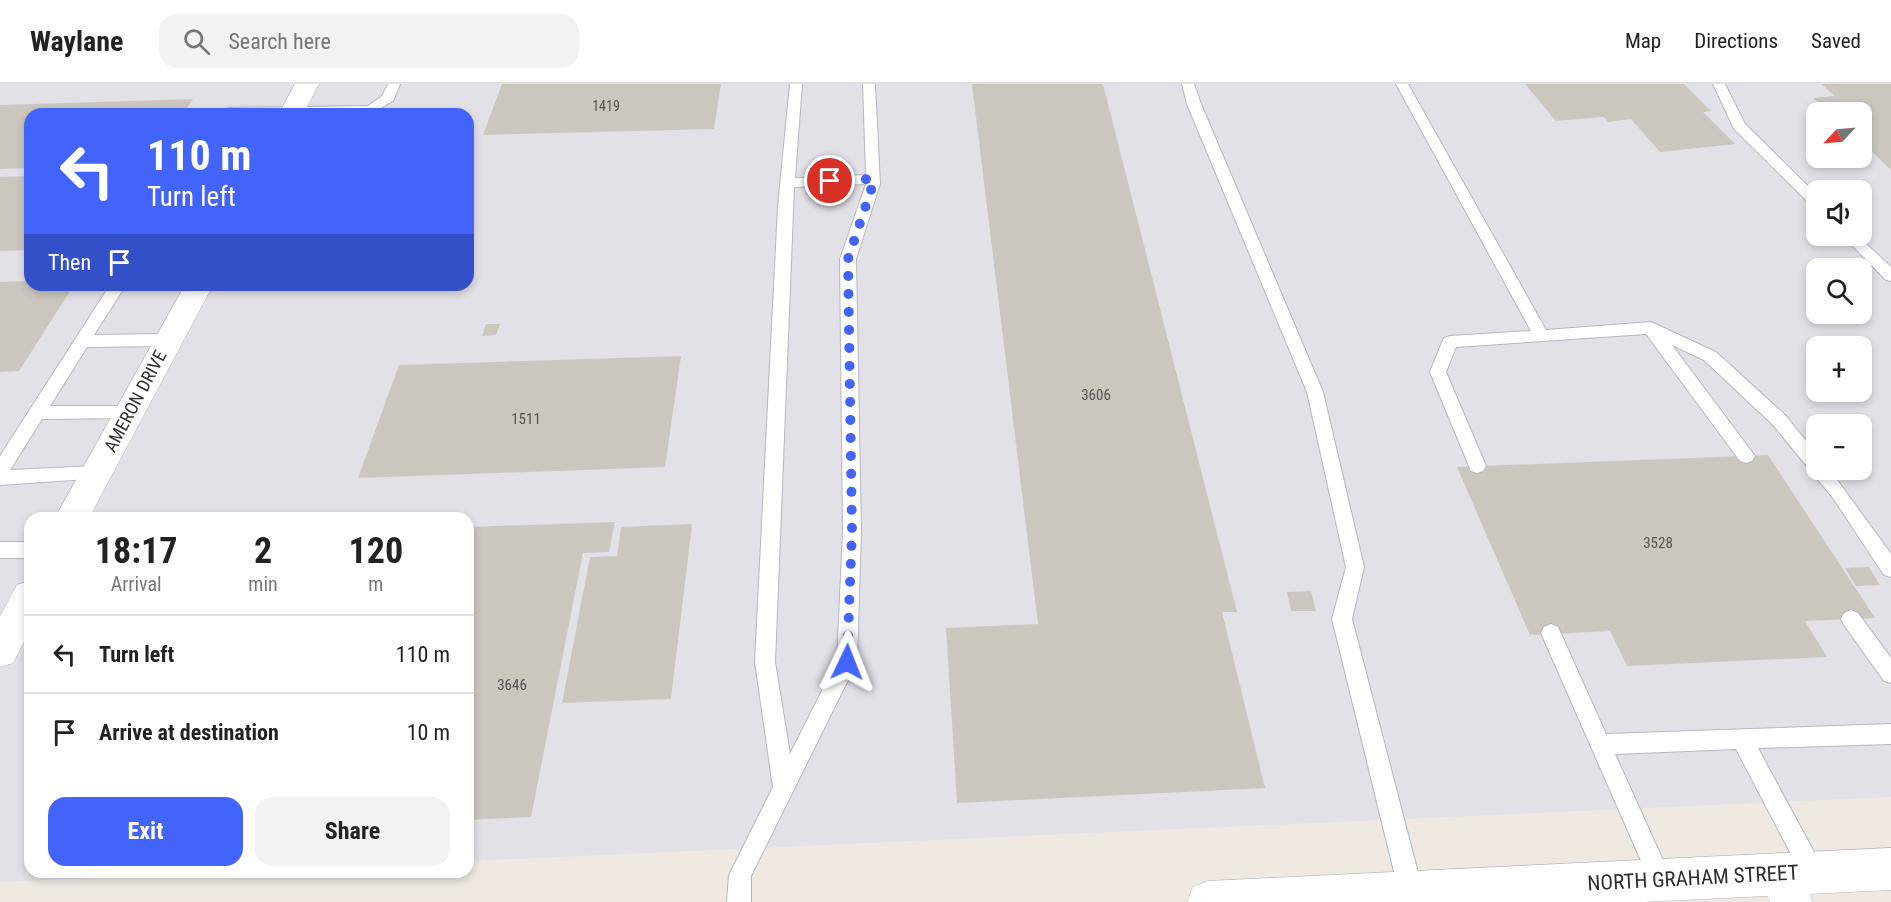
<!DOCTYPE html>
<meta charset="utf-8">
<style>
:root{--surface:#fff;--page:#f2f2f2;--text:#222;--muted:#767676;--line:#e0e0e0;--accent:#4264fb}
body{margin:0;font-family:"Roboto Condensed",sans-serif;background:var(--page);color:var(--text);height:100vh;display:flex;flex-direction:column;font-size:22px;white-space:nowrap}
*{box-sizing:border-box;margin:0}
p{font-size:20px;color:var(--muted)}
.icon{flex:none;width:33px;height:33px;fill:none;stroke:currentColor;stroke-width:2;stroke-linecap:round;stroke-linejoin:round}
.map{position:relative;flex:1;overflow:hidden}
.details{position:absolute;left:24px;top:428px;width:450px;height:366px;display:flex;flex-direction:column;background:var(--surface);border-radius:18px;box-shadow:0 3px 9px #0003}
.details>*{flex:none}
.banner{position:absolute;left:24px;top:24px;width:450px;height:183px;border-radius:18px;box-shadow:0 3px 9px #0003;background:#4264fb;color:#fff;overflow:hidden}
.needle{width:39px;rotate:244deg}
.tools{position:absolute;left:1806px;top:18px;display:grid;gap:12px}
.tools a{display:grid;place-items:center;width:66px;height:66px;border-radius:12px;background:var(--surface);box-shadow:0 3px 9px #0003;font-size:30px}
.pin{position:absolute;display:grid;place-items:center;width:51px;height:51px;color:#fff;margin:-26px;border:3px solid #fff;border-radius:50%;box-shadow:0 2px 6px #0007}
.me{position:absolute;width:66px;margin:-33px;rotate:2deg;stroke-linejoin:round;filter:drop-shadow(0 0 4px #0008)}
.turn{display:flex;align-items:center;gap:21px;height:126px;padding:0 24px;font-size:27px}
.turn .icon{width:78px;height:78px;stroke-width:2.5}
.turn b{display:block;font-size:42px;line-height:51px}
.then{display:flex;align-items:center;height:57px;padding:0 24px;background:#0003;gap:12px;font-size:22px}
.eta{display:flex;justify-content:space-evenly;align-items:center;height:102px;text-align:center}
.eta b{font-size:36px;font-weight:700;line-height:42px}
.button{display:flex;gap:12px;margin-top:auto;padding:12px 24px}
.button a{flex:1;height:69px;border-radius:18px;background:var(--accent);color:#fff;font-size:24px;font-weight:700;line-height:69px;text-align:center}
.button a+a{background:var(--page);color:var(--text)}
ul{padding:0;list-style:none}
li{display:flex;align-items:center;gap:18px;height:78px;padding:0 24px;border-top:2px solid var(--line)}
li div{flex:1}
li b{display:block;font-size:22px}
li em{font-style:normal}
header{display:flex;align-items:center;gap:36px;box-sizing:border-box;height:84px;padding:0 30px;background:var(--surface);border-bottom:2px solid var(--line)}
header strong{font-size:28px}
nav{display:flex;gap:33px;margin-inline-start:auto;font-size:21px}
.search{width:420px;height:54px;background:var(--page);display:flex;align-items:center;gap:15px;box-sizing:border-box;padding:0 21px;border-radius:18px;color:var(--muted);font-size:22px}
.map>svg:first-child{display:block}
.industrial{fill:#e3e1e8;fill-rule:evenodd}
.building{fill:#cbc7bf}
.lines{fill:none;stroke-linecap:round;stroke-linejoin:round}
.service-casing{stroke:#b4b7c1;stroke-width:2}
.minor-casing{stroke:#b4b7c1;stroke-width:1}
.secondary-casing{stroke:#b4b7c1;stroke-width:1}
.service{fill:#fff;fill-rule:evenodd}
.minor{fill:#fff;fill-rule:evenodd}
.secondary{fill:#fff;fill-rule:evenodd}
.route{stroke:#4264fb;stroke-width:10;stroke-dasharray:0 18}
.labels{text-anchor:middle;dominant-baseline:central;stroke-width:6;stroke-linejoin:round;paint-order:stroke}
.far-number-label{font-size:14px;fill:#555452}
.number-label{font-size:15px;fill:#555452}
.street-label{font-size:18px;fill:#2e2e2e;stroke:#fff}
.near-street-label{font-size:21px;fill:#2e2e2e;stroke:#fff}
</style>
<header>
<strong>Waylane</strong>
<div class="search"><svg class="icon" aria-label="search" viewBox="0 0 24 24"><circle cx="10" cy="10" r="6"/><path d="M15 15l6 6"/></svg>Search here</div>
<nav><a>Map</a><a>Directions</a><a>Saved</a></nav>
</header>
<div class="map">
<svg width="1891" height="818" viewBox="0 0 1891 818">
<rect width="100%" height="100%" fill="#efe9e1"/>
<path class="industrial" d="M0 0H1891V713L468 777V434H30V788H239L0 798ZM1816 28H1862V74H1816ZM30 30H468V201H30ZM1816 106H1862V152H1816ZM1816 184H1862V230H1816ZM1816 262H1862V308H1816ZM1816 340H1862V386H1816Z"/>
<g class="building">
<path d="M502 0H721L714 45 483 51Z"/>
<path d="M972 0H1103L1237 528H1222L1265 704 957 719 946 544 1038 540Z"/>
<path d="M1525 0H1684L1711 27 1703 28 1735 60 1660 68 1631 35 1608 38 1604 33 1556 37Z"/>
<path d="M1821 0H1891V86L1862 58V28H1829L1813 14 1835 12Z"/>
<path d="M193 15 183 30H30V84L0 85V21Z"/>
<path d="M30 92V166L0 167V93Z"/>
<path d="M30 197V201H74L19 287 0 288V198Z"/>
<path d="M486 240H500L496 251 482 252Z"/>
<path d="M681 272 665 383 358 394 399 281Z"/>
<path d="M1768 371 1875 534 1805 537 1827 573 1627 582 1610 547 1530 551 1457 383Z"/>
<path d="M615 438 609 468 583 469 531 733 468 736V443Z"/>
<path d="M692 440 671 615 562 619 590 473 617 472 621 443Z"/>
<path d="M1869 483 1880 501 1856 502 1845 484Z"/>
<path d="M1311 507 1316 527H1291L1287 508Z"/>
</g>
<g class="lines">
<defs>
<g id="service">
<path d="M388 0H400L393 17 371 30H222L225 25 230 24 368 22 382 12Z"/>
<path d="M790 0H802L795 94 866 91 863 0H875L880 100 856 175 861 448 857 578 751 792V818H727L729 791 773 703 755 578 778 122ZM866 100 840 175 843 448 837 577 790 670 775 578 794 103Z"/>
<path d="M1182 0H1194L1201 20 1323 308 1364 483 1352 535 1423 808 1419 816 1415 818 1403 816 1399 808 1332 535 1346 483 1307 308 1187 20Z"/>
<path d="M1396 0H1408L1546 246 1651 238 1716 268 1785 331 1816 369V386H1830L1891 470V493L1884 491 1833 414 1773 341 1704 276 1672 261 1755 372 1752 377 1746 379 1740 377 1646 250 1456 263 1446 288 1486 382 1483 387 1477 389 1471 387 1430 288 1442 258 1444 254 1450 252 1531 247Z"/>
<path d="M1713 0H1725L1745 40 1816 110V122L1811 121 1734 45Z"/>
<path d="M1843 152H1858L1891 183V197L1886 196Z"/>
<path d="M110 201H126L94 251 168 250 174 252 176 256 174 260 168 262 87 263 50 322H130L136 323 138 328 136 333 130 334 42 335 10 386 96 382 102 384 105 389 102 394 0 401V372Z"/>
<rect x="0" y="458" width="30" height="16"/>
<path d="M1851 526 1858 529 1891 574V599L1884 597 1844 541 1841 535 1844 529Z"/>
<path d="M1551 540 1558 543 1606 650 1891 640V660L1758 664 1821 781 1824 789 1821 797 1813 800 1805 797 1736 665 1615 670 1672 796 1669 804 1661 807 1653 804 1541 549 1544 543Z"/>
</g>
<g id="minor">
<path d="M295 0H319L303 30H279Z"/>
<path d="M185 201H213L89 434H55Z"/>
<path d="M30 497V546L13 579 0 583V532L17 501Z"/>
<path d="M1779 769 1794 775 1813 818H1770L1758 790 1764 775Z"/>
</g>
<path id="secondary" d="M1891 764V806L1643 818H1187L1193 803 1208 797Z"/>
</defs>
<use href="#service" class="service-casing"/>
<use href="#minor" class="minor-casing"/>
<use href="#secondary" class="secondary-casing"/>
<use href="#service" class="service"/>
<use href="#minor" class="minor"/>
<use href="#secondary" class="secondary"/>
</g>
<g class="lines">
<path class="route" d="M830 97 873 95V100L848 175 852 448 847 578"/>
</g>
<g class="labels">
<g class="far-number-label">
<text x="606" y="22">1419</text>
</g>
<g class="number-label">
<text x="1096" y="311">3606</text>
<text x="526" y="335">1511</text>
<text x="1658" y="459">3528</text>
<text x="512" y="601">3646</text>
</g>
<g class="street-label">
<text transform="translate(135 317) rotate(-62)">AMERON DRIVE</text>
</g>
<g class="near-street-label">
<text transform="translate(1693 794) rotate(-3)">NORTH GRAHAM STREET</text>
</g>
</g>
</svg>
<div class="tools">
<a><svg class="needle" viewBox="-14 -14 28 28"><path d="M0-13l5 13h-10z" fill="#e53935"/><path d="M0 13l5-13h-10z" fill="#767676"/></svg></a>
<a><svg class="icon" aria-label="sound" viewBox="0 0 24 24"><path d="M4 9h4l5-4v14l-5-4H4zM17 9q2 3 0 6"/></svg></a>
<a><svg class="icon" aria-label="search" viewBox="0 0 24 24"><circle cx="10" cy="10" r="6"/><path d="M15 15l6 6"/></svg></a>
<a>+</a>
<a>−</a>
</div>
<div class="pin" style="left:830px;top:97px;background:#d93025"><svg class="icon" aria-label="arrive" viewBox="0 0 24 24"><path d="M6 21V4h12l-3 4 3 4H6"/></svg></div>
<svg class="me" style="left:847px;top:578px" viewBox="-20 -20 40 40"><path d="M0-17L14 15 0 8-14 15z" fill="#4264fb" stroke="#fff" stroke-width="4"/></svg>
<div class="banner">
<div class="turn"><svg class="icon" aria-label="left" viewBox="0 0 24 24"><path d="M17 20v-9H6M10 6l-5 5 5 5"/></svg><div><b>110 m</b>Turn left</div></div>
<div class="then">Then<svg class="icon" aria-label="arrive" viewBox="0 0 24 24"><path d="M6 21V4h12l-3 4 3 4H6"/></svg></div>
</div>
<section class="details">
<div class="eta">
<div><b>18:17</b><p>Arrival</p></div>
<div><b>2</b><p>min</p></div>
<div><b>120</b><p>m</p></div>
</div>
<ul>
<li><svg class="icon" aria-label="left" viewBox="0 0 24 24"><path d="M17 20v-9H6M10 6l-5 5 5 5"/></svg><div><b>Turn left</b></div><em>110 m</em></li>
<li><svg class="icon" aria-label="arrive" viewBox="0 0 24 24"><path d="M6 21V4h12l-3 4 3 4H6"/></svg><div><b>Arrive at destination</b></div><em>10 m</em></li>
</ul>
<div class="button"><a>Exit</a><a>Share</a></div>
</section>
</div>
